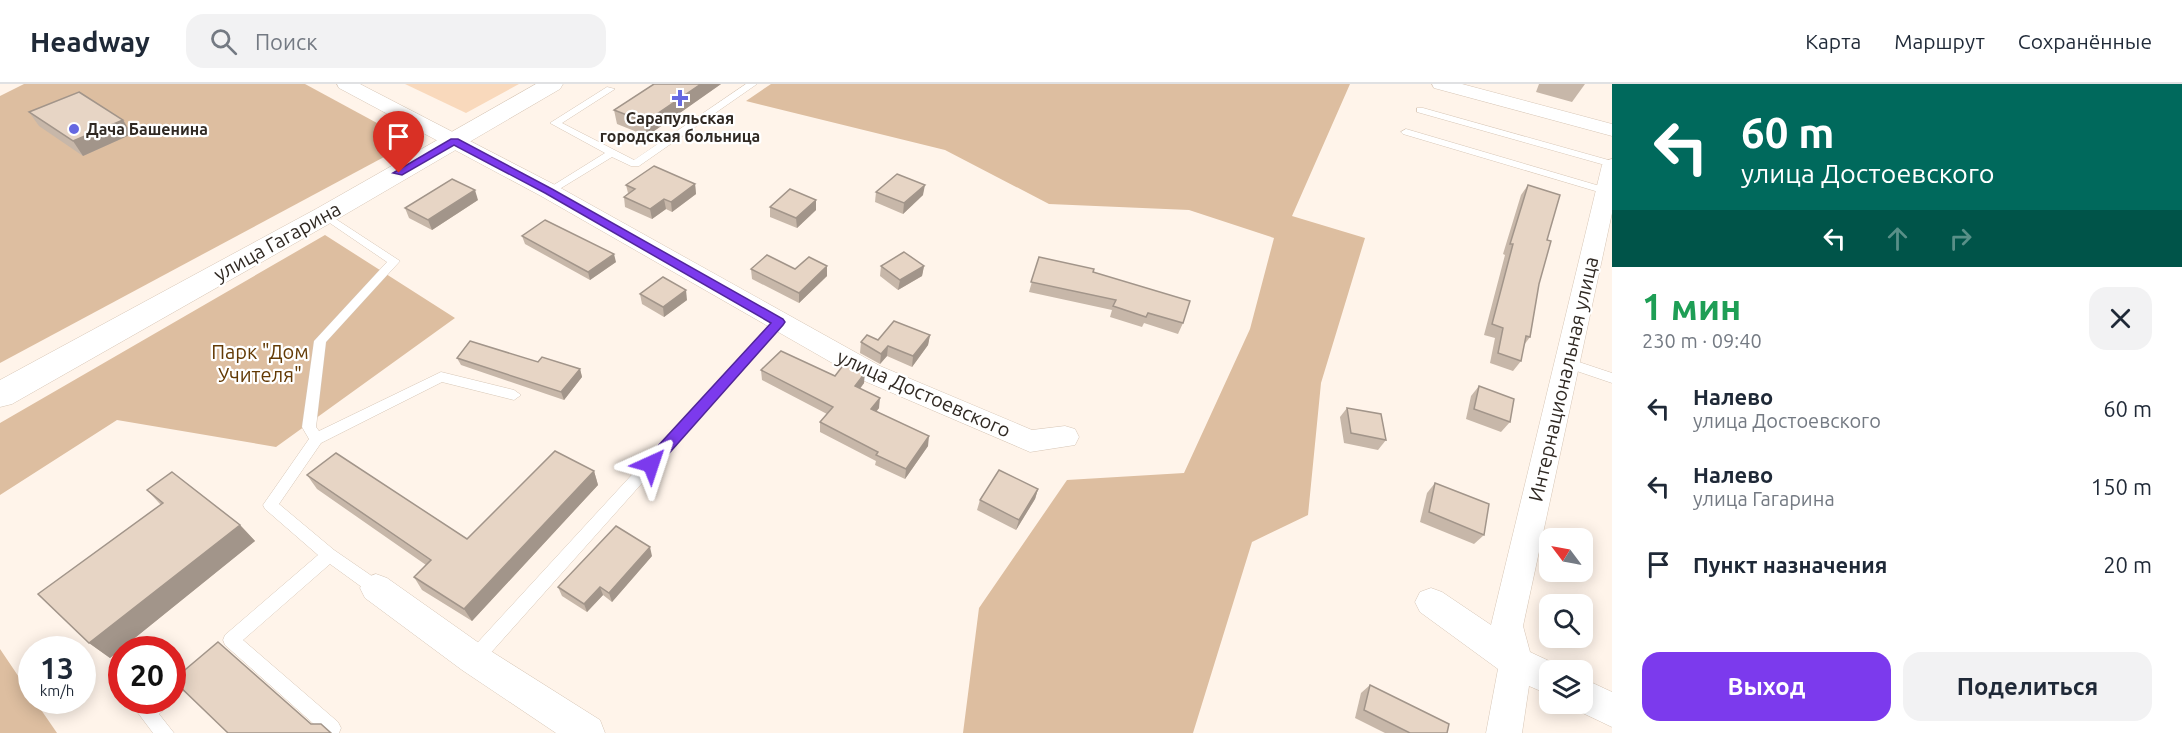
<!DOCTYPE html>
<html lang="ru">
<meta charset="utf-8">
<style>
:root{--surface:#fff;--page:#f2f2f3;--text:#1f2937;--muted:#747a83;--line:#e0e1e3;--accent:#7c3aed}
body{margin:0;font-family:Ubuntu,sans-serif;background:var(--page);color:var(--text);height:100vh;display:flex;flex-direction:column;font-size:22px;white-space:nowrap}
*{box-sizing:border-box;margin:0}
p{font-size:20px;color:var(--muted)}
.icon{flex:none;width:33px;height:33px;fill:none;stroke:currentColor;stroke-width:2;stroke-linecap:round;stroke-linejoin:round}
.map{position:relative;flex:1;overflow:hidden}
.drawer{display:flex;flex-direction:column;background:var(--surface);width:570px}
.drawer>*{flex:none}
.top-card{background:#00695c;color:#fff;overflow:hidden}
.needle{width:39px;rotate:302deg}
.fabs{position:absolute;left:1539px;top:444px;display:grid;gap:12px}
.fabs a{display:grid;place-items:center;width:54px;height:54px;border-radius:12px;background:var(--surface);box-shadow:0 3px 15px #0003;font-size:30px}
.speed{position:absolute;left:18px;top:552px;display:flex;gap:12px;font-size:30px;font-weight:700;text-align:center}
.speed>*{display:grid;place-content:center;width:78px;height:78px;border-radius:50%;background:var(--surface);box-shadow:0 3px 15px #0003;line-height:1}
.speed small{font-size:15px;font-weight:400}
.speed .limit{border:9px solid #d22;background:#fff;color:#111}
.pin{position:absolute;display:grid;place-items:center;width:51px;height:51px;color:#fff;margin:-62px -26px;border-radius:50% 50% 50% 0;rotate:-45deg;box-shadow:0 0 6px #0007}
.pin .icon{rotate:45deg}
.me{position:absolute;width:66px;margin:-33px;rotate:42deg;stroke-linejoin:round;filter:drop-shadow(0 0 4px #0008)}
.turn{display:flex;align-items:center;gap:21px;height:126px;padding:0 30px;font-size:27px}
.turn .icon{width:78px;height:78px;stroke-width:2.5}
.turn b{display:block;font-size:42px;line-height:51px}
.lanes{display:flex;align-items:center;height:57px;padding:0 30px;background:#0003;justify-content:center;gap:30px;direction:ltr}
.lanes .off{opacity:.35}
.round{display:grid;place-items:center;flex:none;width:63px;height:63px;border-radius:18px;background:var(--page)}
.overview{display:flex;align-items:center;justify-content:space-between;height:102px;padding:0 30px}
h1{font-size:36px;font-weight:600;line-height:45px;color:#1e9e55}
.cta{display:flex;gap:12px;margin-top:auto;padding:12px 30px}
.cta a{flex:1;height:69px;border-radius:18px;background:var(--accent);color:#fff;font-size:24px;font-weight:600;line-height:69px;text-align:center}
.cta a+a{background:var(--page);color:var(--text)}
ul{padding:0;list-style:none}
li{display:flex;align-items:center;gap:18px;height:78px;padding:0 30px}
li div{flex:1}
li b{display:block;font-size:22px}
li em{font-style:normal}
header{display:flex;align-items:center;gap:36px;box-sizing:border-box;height:84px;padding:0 30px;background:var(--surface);border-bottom:2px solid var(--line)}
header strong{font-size:28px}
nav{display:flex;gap:33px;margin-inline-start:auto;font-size:21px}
.search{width:420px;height:54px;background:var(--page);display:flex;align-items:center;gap:15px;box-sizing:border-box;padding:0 21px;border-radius:18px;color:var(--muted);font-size:22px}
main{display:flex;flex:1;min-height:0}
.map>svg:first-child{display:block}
.green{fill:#f9d9bc}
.forest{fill:#ddbea0}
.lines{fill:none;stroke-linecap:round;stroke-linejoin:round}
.lane-casing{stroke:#d7c6b6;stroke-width:1}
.street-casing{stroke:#d7c6b6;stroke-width:1}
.secondary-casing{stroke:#d7c6b6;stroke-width:1}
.lane{fill:#fff;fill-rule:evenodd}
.street{fill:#fff;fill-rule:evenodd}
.secondary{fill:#fff;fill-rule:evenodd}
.wall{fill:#c7b7a9}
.shaded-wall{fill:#a2958a}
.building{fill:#e7d5c5;stroke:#a2958a;stroke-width:1.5}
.route{fill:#7c3aed;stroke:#51269a;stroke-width:1.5}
.poi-dot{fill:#6668e1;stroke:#fff;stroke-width:2}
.labels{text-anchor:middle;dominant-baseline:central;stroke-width:4.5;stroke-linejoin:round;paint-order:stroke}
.far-poi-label{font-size:16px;font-weight:bold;fill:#302923;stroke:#fff}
.street-label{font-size:20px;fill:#302923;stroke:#fff}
.park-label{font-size:20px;fill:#633a05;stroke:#fff}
</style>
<header>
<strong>Headway</strong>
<div class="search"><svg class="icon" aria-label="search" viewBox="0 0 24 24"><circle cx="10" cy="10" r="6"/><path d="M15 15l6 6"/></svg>Поиск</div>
<nav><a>Карта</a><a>Маршрут</a><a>Сохранённые</a></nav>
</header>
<main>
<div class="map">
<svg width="1612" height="649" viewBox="0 0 1612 649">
<rect width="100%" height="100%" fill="#fff4ea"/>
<path class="green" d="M405 0H519L466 29Z"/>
<g class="forest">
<path d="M24 0H305L412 58 0 279V12Z"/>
<path d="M771 0H1350L1292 132 1365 154 1321 299 1308 431 1252 458 1193 649H963L979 524 1067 396 1184 389 1250 245 1274 154 1189 126 1049 120 945 66 746 17Z"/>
<path d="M325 151 455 234 276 363 117 336 0 411V339Z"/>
<path d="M0 565 31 611 32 616 35 617 57 649H0Z"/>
</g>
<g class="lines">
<defs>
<g id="lane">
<path d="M746 0H757L639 82H631L612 73 553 109 549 110 544 107 605 69 550 39 607 3 615 5 562 39 634 76Z"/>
<path d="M1417 24H1423L1612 77V83L1417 28Z"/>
<path d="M1406 45 1610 105 1611 107 1606 110 1602 109 1403 50 1401 48Z"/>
<path d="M325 128 400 177 326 258 316 343 319 347 441 288 514 306 521 311 514 316 442 298 321 359 279 420 334 466 382 499 384 504 382 509 376 511 370 509 330 480 243 556 338 638 341 644 339 649H324L225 561 223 556 225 551 318 471 265 425 263 421 309 355 302 343 314 257 387 178 321 133V129Z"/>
<path d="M779 234 785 238 783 241 480 581 474 583 468 581 466 575 468 569 775 235Z"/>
<path d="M1567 274 1612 289V299L1562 282 1561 279Z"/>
<path d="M194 581 200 583 203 589 200 595 172 615V596Z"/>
<path d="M148 616H170L168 622 159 630 174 649H153L138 629 141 623Z"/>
</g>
<g id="street">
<path d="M337 0H360L557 102 880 282 1032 346 1065 342 1075 345 1079 353 1075 361 1030 368 862 296 541 112 339 4Z"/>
<path d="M1432 0H1462L1612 40V52L1434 4Z"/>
<path d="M1612 75V129L1523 542 1530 568 1562 583 1563 586H1550V611L1529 602 1522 649H1486L1498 585 1420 528 1415 518 1420 508 1431 504 1442 508 1491 541 1602 81 1605 77Z"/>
<path d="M376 490 387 494 486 564 600 636 605 649H556L462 586 365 514 360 504 365 494Z"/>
<path d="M1582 594 1612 608V643L1570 623 1568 620H1582Z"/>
</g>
<path id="secondary" d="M536 0H563L560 5 334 137 12 320 0 323V296L316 125Z"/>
</defs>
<use href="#lane" class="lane-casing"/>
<use href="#street" class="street-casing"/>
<use href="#secondary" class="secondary-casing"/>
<use href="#lane" class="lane"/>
<use href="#street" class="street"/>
<use href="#secondary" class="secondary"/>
</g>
<g class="wall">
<path d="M654 0H721L647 52 617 40 614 26Z"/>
<path d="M1539 0H1585L1572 18 1536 8Z"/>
<path d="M29 28 132 50 83 72 39 42Z"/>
<path d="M695 100 696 110 672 128 666 125 652 135 625 123 624 113 628 109 626 101Z"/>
<path d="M1528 101 1547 156 1539 200 1530 253 1524 261 1521 277 1513 287 1490 279 1495 254 1484 251 1505 171 1503 170 1521 111Z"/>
<path d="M876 108 923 111 903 130 875 118Z"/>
<path d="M478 116 432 146 409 134 405 124Z"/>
<path d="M816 116V126L797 144 770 133V123Z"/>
<path d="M522 152 616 178 590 196 525 160Z"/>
<path d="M1039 173 1093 188 1183 239 1178 250 1144 239 1142 243 1110 233 1112 226 1029 208Z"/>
<path d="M827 182V192L799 219 752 195 751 185H795Z"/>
<path d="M881 182H924L922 192 898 206 880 192Z"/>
<path d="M640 210 687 216 664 233 642 220Z"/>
<path d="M930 251 928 261 912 283 887 272 880 280 860 269 861 258Z"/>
<path d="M457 274 538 278 580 285 582 293 564 316 461 281Z"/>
<path d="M761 286 835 292 864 299 860 305 879 324 876 328 928 362 905 395 875 381 876 377 820 348V338L827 330 762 296Z"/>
<path d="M1479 302 1510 338 1501 348 1466 335 1471 312Z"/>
<path d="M1347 324 1386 356 1378 366 1344 359 1340 333Z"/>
<path d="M594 387 598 401 472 537 422 506 414 493 426 481 317 405 307 391 467 455Z"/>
<path d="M1435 399 1484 451 1474 460 1420 438 1427 409Z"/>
<path d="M1038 405 1035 415 1016 446 977 426 980 416Z"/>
<path d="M147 406 240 441 255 457 110 574 89 559 161 421Z"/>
<path d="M652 472 612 518 603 511 587 528 562 512 558 503Z"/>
<path d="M1370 601 1447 649H1385L1355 634 1361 609Z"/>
</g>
<g class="shaded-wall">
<path d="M701 0H721L647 52 645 38Z"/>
<path d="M123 36 132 50 83 72 73 57Z"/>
<path d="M695 100 696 110 672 128 671 118Z"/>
<path d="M925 101 923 111 903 130 904 119Z"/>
<path d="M475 106 478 116 432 146 428 136Z"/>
<path d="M664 115 666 125 652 135 650 125Z"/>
<path d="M816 116V126L797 144 796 134Z"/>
<path d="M614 170 616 178 590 196 588 188Z"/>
<path d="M827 182V192L799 219V209Z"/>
<path d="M924 182 922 192 898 206 900 196Z"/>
<path d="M686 206 687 216 664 233 663 223Z"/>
<path d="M930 251 928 261 912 283 913 272Z"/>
<path d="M888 262 887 272 880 280 881 270Z"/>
<path d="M580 285 582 293 564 316 561 308Z"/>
<path d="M865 289 864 299 854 312 855 302Z"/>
<path d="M880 314 879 324 870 335 871 325Z"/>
<path d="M929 352 928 362 905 395 906 385Z"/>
<path d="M594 387 598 401 472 537 464 525Z"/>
<path d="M1038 405 1035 415 1016 446 1019 436Z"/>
<path d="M240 441 255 457 110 574 89 559Z"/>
<path d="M650 463 652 472 612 518 609 509Z"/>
<path d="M600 503 603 511 587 528 584 520Z"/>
</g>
<g class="building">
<path d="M654 0H701L645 38 614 26Z"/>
<path d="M79 8 123 36 73 57 29 28Z"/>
<path d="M654 82 695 100 671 118 664 115 650 125 624 113 635 105 626 101Z"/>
<path d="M897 90 925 101 904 119 876 108Z"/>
<path d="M452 95 475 106 428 136 405 124Z"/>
<path d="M1528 101 1560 111 1547 156 1551 157 1539 200 1530 253 1526 252 1521 277 1498 269 1503 244 1492 240 1513 160H1510Z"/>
<path d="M790 105 816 116 796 134 770 123Z"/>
<path d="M545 136 614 170 588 188 522 152Z"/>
<path d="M904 168 924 182 900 196 881 182Z"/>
<path d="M767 171 795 185 809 173 827 182 799 209 751 185Z"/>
<path d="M1039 173 1094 185 1093 188 1190 217 1183 239 1148 229 1146 233 1113 222 1116 216 1031 198Z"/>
<path d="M663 193 686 206 663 223 640 210Z"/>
<path d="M894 237 930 251 913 272 888 262 881 270 861 258 867 251 878 256Z"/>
<path d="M470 257 538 278 542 273 580 285 561 308 457 274Z"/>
<path d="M781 267 835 292 845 279 865 289 855 302 880 314 871 325 929 352 906 385 876 371 878 368 820 338 833 323 761 286Z"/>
<path d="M1479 302 1514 315 1510 338 1474 325Z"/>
<path d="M1347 324 1381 330 1386 356 1351 349Z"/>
<path d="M555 367 594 387 464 525 414 493 431 476 307 391 336 369 467 455Z"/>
<path d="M999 386 1038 405 1019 436 980 416Z"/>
<path d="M172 388 240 441 89 559 38 510 163 419 147 406Z"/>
<path d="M1435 399 1489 420 1484 451 1429 428Z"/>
<path d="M616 442 650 463 609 509 600 503 584 520 558 503Z"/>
<path d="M218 558 311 640H321L331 649H228L173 596Z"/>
<path d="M1370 601 1449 640 1447 649H1410L1364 626Z"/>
</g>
<path class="route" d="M451 55H458L552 105 783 235 785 238 783 241 656 384H645L643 380 645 376 771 239 545 109 454 61 402 91 393 89Z"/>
<g class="poi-dot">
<path d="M677 5h6v6h6v6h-6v6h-6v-6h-6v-6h6z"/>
<circle cx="74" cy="45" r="6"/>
</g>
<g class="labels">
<g class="far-poi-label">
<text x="680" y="34">Сарапульская<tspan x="680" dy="18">городская больница</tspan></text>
<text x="86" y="45" text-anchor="start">Дача Башенина</text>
</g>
<g class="street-label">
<text transform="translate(277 157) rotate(-29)">улица Гагарина</text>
<text transform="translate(1563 295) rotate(-77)">Интернациональная улица</text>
<text transform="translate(924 309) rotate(24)">улица Достоевского</text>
</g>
<g class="park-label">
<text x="260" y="267">Парк "Дом<tspan x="260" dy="23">Учителя"</tspan></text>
</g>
</g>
</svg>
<div class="fabs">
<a><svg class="needle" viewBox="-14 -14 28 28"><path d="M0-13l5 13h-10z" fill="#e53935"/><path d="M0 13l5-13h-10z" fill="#747a83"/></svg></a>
<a><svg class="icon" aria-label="search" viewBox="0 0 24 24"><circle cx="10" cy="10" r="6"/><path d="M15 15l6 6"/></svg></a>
<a><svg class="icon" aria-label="layers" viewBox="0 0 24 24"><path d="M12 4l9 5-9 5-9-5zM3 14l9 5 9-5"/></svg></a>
</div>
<div class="speed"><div>13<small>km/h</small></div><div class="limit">20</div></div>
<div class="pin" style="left:399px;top:89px;background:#d93025"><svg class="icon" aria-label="arrive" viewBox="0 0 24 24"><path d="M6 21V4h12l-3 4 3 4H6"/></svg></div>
<svg class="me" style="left:651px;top:380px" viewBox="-20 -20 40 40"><path d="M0-17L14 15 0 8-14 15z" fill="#7c3aed" stroke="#fff" stroke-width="4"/></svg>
</div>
<section class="drawer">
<div class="top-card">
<div class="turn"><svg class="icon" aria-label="left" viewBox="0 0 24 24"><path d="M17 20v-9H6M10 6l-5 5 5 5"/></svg><div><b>60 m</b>улица Достоевского</div></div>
<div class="lanes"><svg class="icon" aria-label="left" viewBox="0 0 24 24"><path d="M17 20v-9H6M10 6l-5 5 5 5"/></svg><svg class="icon off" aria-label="ahead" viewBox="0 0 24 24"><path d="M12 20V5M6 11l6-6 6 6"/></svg><svg class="icon off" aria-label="right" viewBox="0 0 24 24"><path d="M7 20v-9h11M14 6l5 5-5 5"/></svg></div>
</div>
<div class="overview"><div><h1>1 мин</h1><p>230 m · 09:40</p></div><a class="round"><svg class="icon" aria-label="close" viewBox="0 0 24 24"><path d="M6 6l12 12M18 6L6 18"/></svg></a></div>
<ul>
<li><svg class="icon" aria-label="left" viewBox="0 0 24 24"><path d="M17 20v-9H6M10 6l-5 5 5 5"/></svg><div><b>Налево</b><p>улица Достоевского</p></div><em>60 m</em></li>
<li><svg class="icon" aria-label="left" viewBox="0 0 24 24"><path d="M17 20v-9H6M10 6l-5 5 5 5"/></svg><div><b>Налево</b><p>улица Гагарина</p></div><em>150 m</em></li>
<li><svg class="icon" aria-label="arrive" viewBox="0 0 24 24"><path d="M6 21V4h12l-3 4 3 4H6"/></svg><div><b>Пункт назначения</b></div><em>20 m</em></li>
</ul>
<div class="cta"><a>Выход</a><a>Поделиться</a></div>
</section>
</main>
